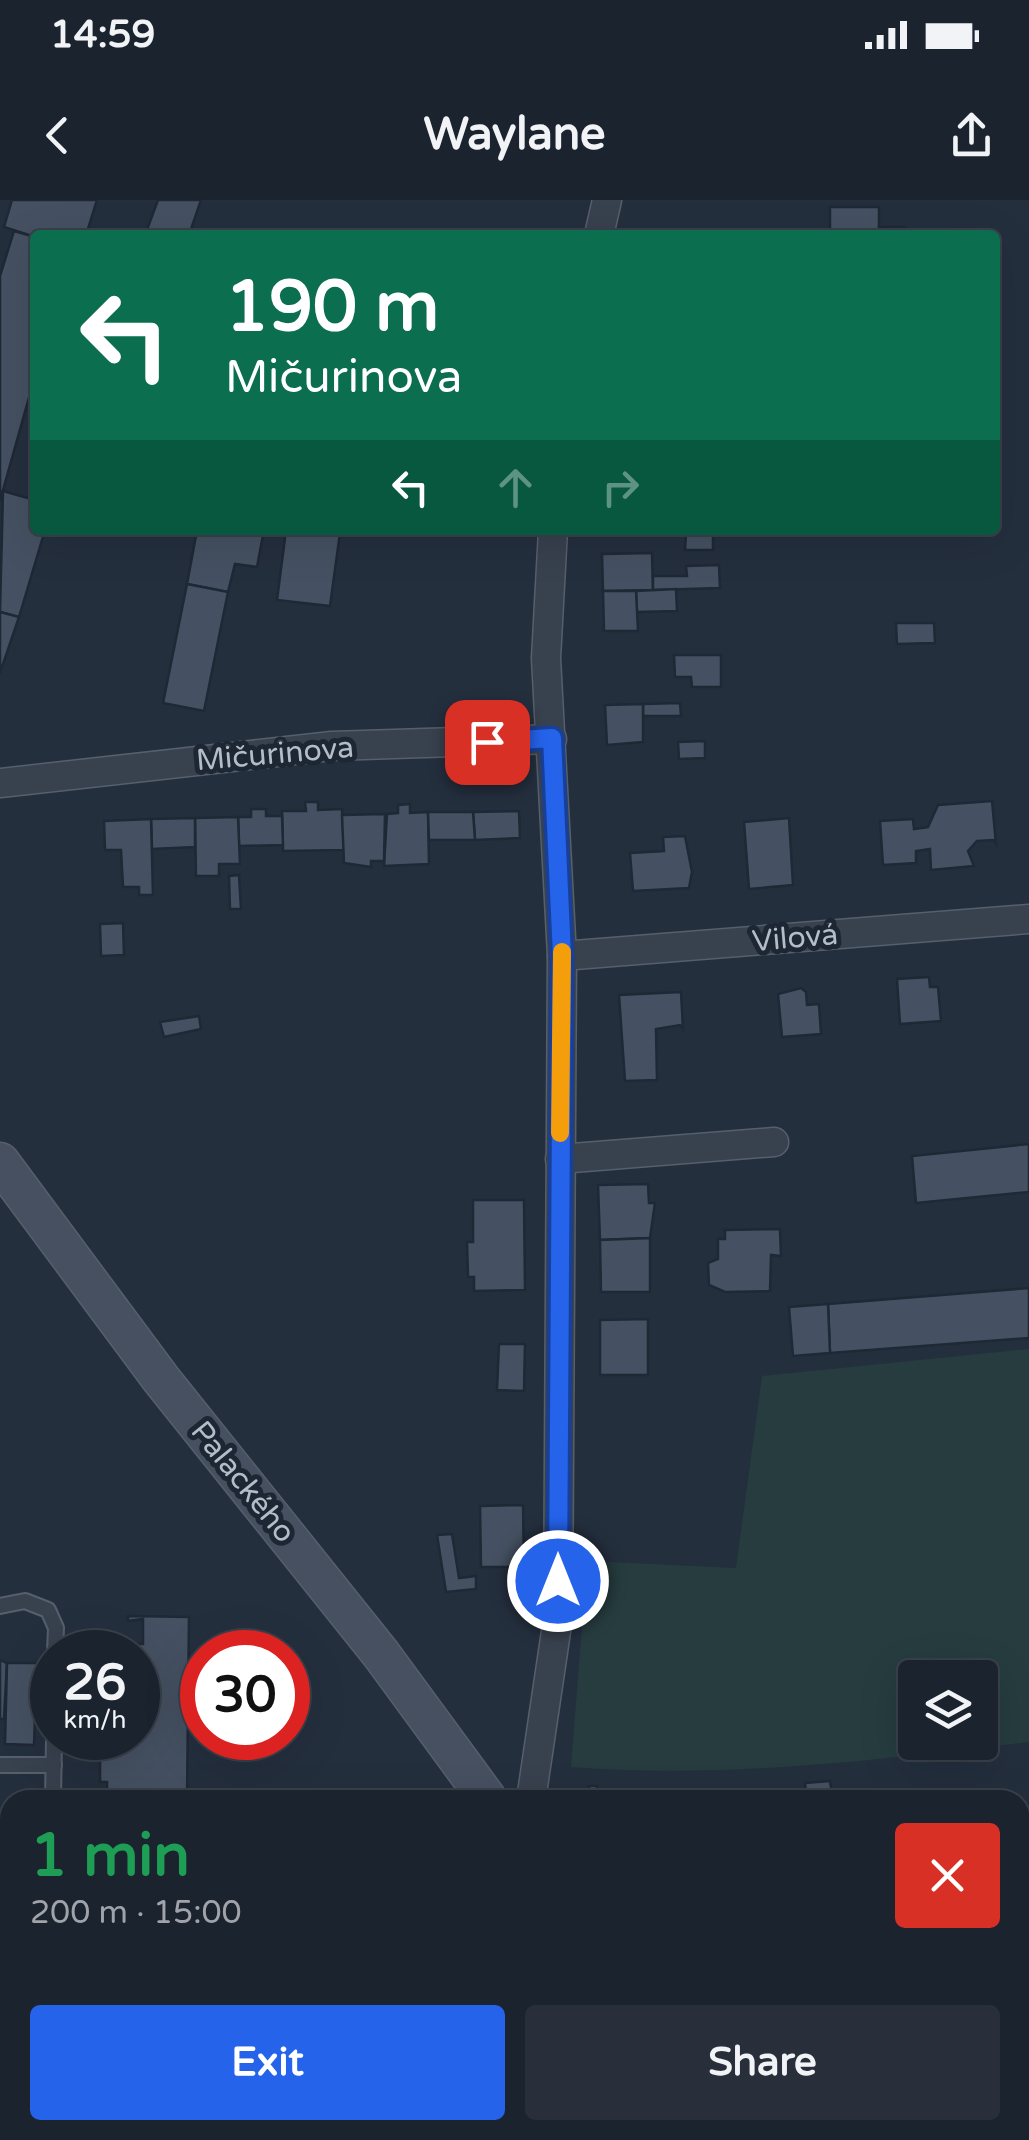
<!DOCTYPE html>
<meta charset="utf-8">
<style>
:root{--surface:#1b232e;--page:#282f3a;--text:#f1f3f6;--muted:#a0a4aa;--line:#39404a;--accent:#2563eb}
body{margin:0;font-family:"Varela Round",sans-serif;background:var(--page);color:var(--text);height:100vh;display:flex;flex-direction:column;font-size:38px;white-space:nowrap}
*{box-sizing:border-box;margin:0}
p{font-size:32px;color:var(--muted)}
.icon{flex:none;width:55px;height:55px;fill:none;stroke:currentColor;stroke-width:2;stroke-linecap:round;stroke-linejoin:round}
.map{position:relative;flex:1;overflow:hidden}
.panel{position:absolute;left:0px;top:1590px;width:1030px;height:350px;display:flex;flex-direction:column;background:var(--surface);border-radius:30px 30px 0 0;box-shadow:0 10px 40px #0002,0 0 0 2px var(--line)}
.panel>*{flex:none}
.guide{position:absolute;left:30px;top:30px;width:970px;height:305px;border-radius:10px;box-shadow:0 10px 40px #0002,0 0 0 2px var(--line);background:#0b6e4f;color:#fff;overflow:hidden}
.tools{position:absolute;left:898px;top:1460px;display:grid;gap:20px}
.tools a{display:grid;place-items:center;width:100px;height:100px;border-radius:10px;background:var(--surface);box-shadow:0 10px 40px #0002,0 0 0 2px var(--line);font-size:50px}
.speed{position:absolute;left:30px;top:1430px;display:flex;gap:20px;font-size:50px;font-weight:700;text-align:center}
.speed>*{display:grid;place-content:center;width:130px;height:130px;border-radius:50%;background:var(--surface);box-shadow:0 10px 40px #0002,0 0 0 2px var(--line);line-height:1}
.speed small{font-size:25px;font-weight:400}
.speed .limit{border:15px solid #d22;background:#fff;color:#111}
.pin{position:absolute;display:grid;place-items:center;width:85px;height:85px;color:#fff;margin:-42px;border-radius:20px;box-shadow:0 5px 15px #0006}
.me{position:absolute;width:110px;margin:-55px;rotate:0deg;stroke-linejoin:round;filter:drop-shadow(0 0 8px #0008)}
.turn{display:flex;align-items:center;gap:35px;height:210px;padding:0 30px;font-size:45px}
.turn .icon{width:130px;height:130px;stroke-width:2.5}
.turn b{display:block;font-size:70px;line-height:85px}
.lanes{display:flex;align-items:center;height:95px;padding:0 30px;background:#0003;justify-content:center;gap:50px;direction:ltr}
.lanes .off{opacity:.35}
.round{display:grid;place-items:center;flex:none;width:105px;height:105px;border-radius:10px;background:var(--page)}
.summary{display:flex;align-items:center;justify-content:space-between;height:170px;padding:0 30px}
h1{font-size:60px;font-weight:700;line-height:75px;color:#1e9e55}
.action{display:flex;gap:20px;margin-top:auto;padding:20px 30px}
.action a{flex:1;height:115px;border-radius:10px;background:var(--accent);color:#fff;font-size:40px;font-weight:700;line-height:115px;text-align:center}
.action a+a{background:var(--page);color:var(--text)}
.status{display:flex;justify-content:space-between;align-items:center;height:70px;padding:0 50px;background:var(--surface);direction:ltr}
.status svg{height:28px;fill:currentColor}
header{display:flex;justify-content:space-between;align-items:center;height:130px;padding:0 30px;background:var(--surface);font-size:45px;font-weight:700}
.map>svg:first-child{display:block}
.green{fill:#263c3f;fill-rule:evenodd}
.building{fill:#455162;stroke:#1f2835;stroke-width:2.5}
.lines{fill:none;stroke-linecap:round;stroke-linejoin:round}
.lane-casing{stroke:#565f6c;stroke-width:18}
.street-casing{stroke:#565f6c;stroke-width:31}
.secondary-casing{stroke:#565f6c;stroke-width:41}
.lane{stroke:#38414e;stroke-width:14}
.street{stroke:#38414e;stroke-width:28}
.secondary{stroke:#465061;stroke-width:38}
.route-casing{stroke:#184099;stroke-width:25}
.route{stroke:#2563eb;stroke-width:18}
.slow{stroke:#f59e0b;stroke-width:18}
.labels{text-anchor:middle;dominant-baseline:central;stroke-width:10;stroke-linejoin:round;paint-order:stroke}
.street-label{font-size:30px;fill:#b4bcc9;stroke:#1d2633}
</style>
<div class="status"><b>14:59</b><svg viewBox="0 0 49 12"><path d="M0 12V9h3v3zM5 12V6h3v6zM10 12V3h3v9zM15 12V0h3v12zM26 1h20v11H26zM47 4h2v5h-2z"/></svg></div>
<header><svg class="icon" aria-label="back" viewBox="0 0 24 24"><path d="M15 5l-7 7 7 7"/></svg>Waylane<svg class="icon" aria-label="share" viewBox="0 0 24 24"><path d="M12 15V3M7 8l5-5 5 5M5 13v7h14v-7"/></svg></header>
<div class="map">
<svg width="1029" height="1940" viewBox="0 0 1029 1940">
<rect width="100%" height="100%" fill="#242f3e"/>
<path class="green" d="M1029 1149V1542C877 1560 724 1579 571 1567L587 1361 736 1368 762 1176ZM915 1478H980V1542H915Z"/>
<g class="building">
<path d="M12 0H97L86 35 35 37 4 27Z"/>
<path d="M158 0H201L189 35H145Z"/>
<rect x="830" y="7" width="49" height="28"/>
<rect x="879" y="27" width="25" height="8"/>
<path d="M14 31 35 37V176L0 301V76Z"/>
<path d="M3 291 35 300V330H45L19 417 0 412Z"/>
<path d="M197 330H264L257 367 235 364 228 392 187 384Z"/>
<path d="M286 330 340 333 330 406 277 400Z"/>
<rect x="647" y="330" width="42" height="4"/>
<path d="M686 333H713V350H685Z"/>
<path d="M652 353 653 390 603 391 602 354Z"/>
<path d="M719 365 720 388 653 390V376H687L686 366Z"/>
<path d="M187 384 228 392 204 511 163 503Z"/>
<path d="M676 389 677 411 637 412 636 391Z"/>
<path d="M603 391H636L638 431H604Z"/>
<path d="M0 412 19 417 0 473Z"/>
<path d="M896 423H934L935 443 897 444Z"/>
<path d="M674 455H721V487H692L691 477H675Z"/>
<path d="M680 503 681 516H643V504Z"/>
<path d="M643 504V542L607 545 605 505Z"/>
<path d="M705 541V558L679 559 678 542Z"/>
<path d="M992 601 996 644 993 640 977 641 968 651 974 666 931 670 930 649 916 651V663L883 665 880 621 913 619 914 629 928 627 938 605Z"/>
<path d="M305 602H318V610L342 609 344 650 283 651 282 611H306Z"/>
<path d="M410 604V613L428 612 429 664 384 666 387 614 398 613V605Z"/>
<path d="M251 609H266V616H282L283 645 239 646 238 617H251Z"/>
<path d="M519 611 520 638 475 640 473 612Z"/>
<path d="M428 612H473L475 640H429Z"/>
<path d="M385 614 384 661H371V667L344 663 342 615Z"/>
<path d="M238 617 240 664H219V676H196L195 618Z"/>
<path d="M195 618V647L152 649 151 619Z"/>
<path d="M789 618 793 685 749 689 744 622Z"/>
<path d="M151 619 153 695H139V687H123L121 650H105L104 621Z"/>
<path d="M685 636 692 672 689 688 633 691 630 653 664 651 663 637Z"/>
<path d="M239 675 241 709H230L229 676Z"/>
<path d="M123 723 124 755 101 756 100 724Z"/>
<path d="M929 777 930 787H938L941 821 900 824 897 779Z"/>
<path d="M801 788 806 792 807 805 819 804 821 834 782 837 778 794Z"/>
<path d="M681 792 683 829 680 825 656 829 657 880 625 881 619 795Z"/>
<path d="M199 816 201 829 164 837 160 822Z"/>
<path d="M1029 944V992L916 1003 912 956Z"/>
<path d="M648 984 649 1003H655L650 1038 600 1040 598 985Z"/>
<path d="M473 1000H524L525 1090 474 1091V1077H468L467 1042H473Z"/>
<path d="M780 1029 781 1056 771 1055 770 1091 725 1092 709 1085 708 1063 718 1059V1039H725V1030Z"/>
<path d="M650 1038V1092H601L600 1040Z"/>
<path d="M1029 1088V1138L830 1153 828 1104Z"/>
<path d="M828 1104 830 1153 793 1156 789 1107Z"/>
<path d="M648 1119V1175H600V1120Z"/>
<path d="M499 1144H525L524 1191 497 1190Z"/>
<path d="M523 1305 524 1367H481L480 1306Z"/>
<path d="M452 1334 459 1378 476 1376V1389L446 1392 437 1335Z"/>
<path d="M128 1416 189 1417 187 1600H107V1582H100V1538H138V1452H101V1443L143 1444V1419L128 1421Z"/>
<path d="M0 1460 7 1463 4 1519H0Z"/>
<path d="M7 1463H37L34 1545 5 1544Z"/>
<path d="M830 1581 833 1600H807L805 1583Z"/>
<path d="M589 1586H597L596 1598H589Z"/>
<path d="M0 1659H10L7 1940H0Z"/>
<path d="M1020 1807H1029L1024 1874 1020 1873Z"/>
<rect x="206" y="1930" width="100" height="10"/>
</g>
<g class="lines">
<defs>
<g id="lane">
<path d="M0 1406 25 1401 48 1410 56 1428 55 1452"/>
<path d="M0 1565H54"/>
<path d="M53 1600 54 1538"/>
<path d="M49 1940V1930"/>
</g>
<g id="street">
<path d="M599 35 607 0"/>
<path d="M0 583 332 546 552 539"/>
<path d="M562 756 1029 719"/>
<path d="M560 959 774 942"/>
<path d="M531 1600 558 1418 562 756 546 458 553 330"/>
<path d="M852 1930 986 1940"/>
<path d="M440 1940 443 1930"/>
</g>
<g id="secondary">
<path d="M0 962 161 1179 381 1454 488 1600"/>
<path d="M689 1930 694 1940"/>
</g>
</defs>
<use href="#lane" class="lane-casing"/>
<use href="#street" class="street-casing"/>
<use href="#secondary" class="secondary-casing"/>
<use href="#lane" class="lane"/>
<use href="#street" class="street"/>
<use href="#secondary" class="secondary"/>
</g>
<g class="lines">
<defs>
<path id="route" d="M487 542 552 538 562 756 558 1381"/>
</defs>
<use href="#route" class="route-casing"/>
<use href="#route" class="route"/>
<path class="slow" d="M560 933 562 752"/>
</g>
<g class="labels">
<g class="street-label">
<text transform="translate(275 554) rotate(-5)">Mičurinova</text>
<text transform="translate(795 738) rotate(-5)">Vilová</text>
<text transform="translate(243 1282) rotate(51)">Palackého</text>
</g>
</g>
</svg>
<div class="tools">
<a><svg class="icon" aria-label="layers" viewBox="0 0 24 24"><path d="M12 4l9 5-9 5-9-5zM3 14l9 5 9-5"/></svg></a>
</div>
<div class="speed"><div>26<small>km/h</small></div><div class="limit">30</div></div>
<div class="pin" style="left:487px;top:542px;background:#d93025"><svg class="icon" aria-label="arrive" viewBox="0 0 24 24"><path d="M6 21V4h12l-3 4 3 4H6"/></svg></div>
<svg class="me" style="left:558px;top:1381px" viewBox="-20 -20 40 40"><circle r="17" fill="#2563eb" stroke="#fff" stroke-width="3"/><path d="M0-11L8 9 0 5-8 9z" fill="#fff"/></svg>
<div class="guide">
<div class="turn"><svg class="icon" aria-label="left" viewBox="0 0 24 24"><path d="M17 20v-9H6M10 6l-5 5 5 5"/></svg><div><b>190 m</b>Mičurinova</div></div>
<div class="lanes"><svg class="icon" aria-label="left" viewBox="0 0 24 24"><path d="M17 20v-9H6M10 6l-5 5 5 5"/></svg><svg class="icon off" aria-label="ahead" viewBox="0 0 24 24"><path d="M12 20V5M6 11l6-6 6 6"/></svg><svg class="icon off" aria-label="right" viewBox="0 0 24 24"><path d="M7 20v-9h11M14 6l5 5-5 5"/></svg></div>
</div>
<section class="panel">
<div class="summary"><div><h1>1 min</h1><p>200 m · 15:00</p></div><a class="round" style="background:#d93025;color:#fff"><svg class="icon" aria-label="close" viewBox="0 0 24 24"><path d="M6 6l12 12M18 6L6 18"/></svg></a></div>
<div class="action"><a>Exit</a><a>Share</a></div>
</section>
</div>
